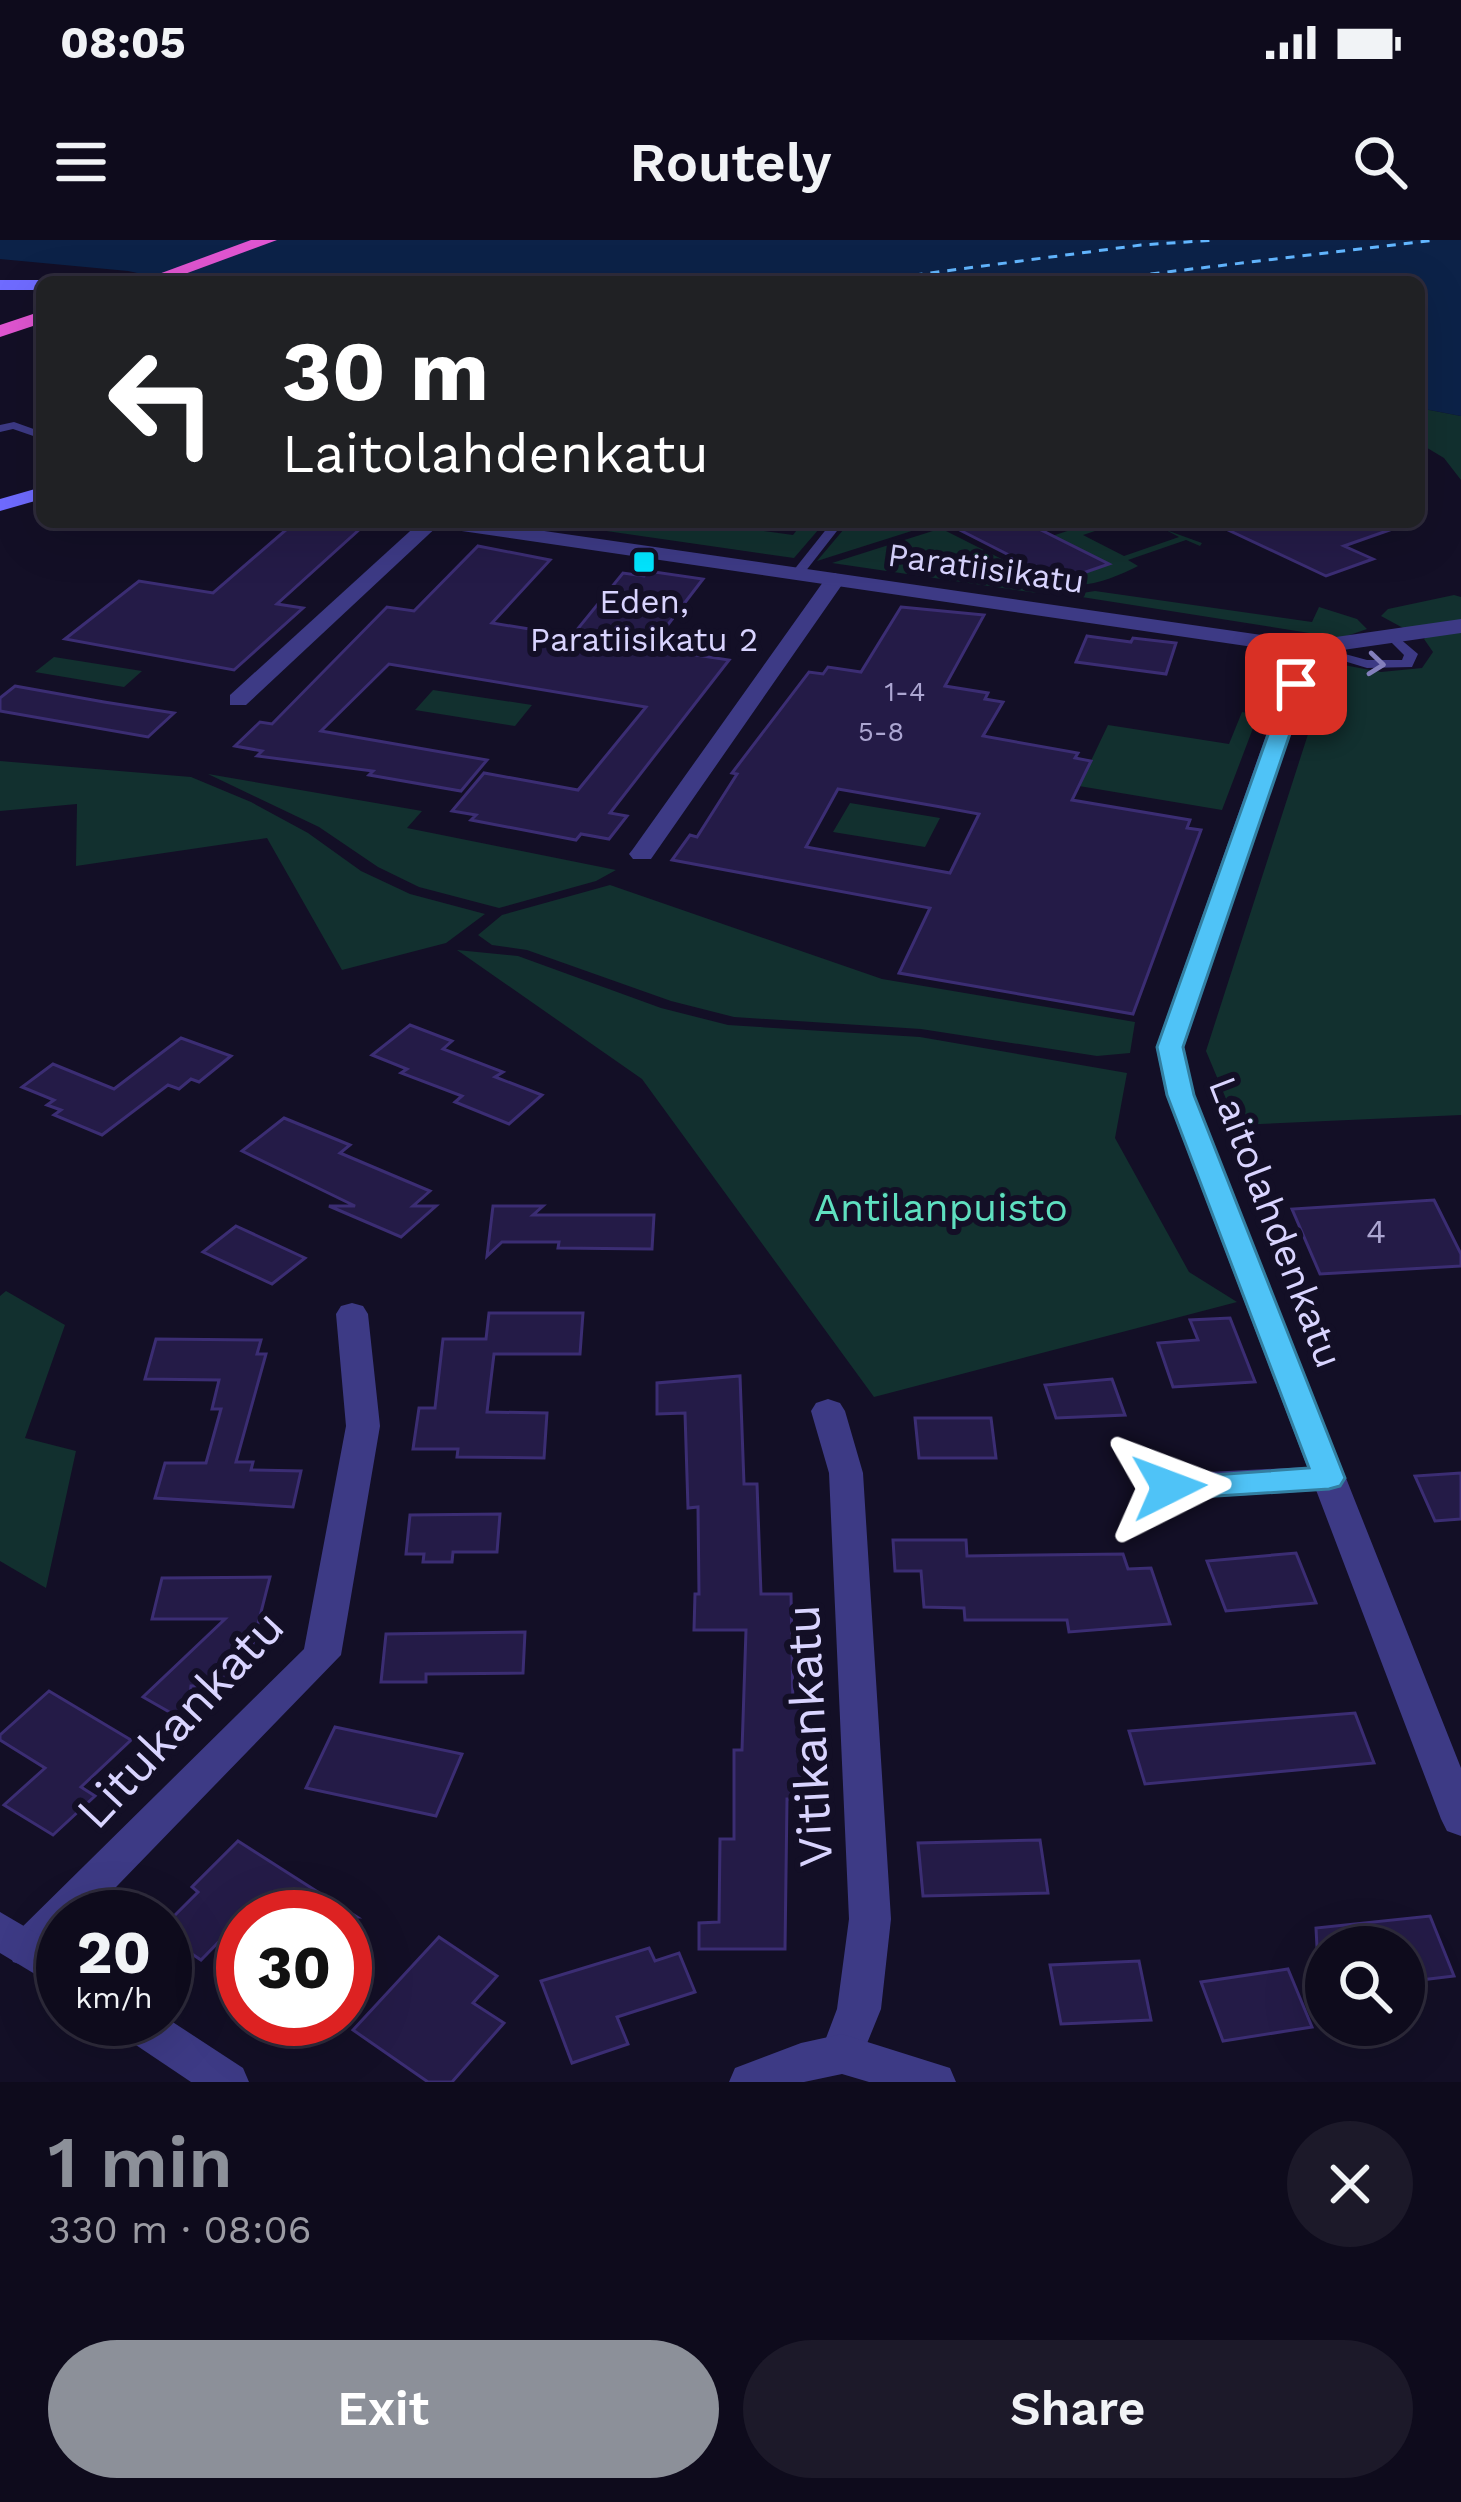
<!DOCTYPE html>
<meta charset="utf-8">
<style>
:root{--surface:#0e0b1c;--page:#1c1929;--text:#f1f3f6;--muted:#9b9ba3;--line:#2e2b3b;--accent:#8c9099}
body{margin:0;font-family:"Work Sans",sans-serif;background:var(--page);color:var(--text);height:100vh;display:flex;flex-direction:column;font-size:45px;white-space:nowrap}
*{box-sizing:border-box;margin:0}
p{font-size:39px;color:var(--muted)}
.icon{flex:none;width:66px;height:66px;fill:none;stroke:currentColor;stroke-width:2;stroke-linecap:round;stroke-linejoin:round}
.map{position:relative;height:1842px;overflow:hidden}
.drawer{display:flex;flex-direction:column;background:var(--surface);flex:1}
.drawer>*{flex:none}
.hud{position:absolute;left:36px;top:36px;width:1389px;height:252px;border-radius:18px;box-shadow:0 12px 48px #0002,0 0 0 3px var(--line);background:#202124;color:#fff;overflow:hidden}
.tools{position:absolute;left:1305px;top:1686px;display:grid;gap:24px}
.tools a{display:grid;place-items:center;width:120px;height:120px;border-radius:50%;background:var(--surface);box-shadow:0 12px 48px #0002,0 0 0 3px var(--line);font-size:60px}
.speed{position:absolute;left:36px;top:1650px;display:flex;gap:24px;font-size:60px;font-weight:700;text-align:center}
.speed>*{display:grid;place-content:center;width:156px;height:156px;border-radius:50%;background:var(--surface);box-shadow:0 12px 48px #0002,0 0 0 3px var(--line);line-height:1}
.speed small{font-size:30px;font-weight:400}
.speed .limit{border:18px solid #d22;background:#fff;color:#111}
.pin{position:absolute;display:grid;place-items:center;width:102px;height:102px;color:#fff;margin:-51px;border-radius:24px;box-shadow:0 6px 18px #0006}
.me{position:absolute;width:132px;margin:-66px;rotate:87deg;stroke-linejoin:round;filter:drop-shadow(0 0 9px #0008)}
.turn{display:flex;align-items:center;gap:42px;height:252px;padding:0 48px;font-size:54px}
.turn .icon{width:156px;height:156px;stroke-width:2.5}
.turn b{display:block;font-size:84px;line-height:102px}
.round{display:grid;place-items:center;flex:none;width:126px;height:126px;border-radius:63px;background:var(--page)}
.summary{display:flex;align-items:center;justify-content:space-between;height:204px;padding:0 48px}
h1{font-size:72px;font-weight:600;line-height:90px;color:var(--accent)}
.primary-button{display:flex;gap:24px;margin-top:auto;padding:24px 48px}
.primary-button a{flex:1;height:138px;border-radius:72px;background:var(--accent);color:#fff;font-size:48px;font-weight:600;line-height:138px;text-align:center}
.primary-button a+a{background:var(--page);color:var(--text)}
.status{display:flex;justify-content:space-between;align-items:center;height:84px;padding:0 60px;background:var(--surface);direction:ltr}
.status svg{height:33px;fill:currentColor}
header{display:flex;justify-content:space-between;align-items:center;height:156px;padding:0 48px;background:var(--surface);font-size:54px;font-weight:600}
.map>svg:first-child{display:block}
.green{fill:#12302f}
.water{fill:#0c2248}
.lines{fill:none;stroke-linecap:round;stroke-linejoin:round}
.ferry{stroke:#62b6ff;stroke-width:3;stroke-dasharray:9 8;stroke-linecap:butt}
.building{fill:#241b47;stroke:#3b2d73;stroke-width:3;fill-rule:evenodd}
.service{fill:#3d3a85;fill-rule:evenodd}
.minor{fill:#3d3a85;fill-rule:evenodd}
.tertiary{fill:#3d3a85;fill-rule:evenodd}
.secondary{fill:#6f6bff;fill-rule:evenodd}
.trunk{fill:#e055d1;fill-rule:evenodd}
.oneway{stroke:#837fbc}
.route{fill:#4fc3f7;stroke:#337fa1;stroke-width:3}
.poi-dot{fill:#00e5ff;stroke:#130f26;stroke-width:4.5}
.labels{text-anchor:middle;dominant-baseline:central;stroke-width:12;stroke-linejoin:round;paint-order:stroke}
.far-number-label{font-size:27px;fill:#aca6d1}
.far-street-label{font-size:33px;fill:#d9d4ff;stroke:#130f26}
.far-poi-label{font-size:33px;fill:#d9d4ff;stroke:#130f26}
.number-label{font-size:33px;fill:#aca6d1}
.park-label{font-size:39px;fill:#5fe0c0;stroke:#130f26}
.street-label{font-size:39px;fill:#d9d4ff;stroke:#130f26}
.near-street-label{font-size:48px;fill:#d9d4ff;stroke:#130f26}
</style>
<div class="status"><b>08:05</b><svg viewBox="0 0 49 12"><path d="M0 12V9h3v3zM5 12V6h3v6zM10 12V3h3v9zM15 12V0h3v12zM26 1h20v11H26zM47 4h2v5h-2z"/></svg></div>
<header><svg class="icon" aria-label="menu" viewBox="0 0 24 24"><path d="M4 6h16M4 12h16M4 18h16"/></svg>Routely<svg class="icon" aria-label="search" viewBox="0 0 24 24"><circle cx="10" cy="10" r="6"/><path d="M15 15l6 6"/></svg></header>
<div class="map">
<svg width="1461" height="1842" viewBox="0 0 1461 1842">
<rect width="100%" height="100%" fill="#130f26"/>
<g class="green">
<path d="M1419 168 1461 176V240L1444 218 1419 203Z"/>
<path d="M544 282H698L793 295 803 282H825L794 318Z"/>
<path d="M904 282H940L817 321 844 289H882Z"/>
<path d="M1095 282H1122L1083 295 1124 316 1179 297 1166 290 1202 303 1200 306 1186 300 1128 320 1138 326C1116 337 1083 352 1060 341L1107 325 1052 296Z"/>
<path d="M939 289 944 290 1057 347 1037 353 832 323Z"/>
<path d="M1095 351 1312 382 1319 367 1357 379 1367 389 1341 398 1069 355Z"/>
<path d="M1454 355 1461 357V381L1405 389 1381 376 1388 369Z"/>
<path d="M1461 389V875L1237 885 1206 811 1329 429 1333 423 1381 432 1422 428 1433 412 1424 399 1429 394Z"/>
<path d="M54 417 142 431 124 447 35 432Z"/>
<path d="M433 450 532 465 515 486 415 470Z"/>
<path d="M1242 472 1258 475 1222 570 1079 546 1108 485 1229 504Z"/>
<path d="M0 521 191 537 251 562 308 593 361 631 410 654 485 674 446 703 342 730 267 598 76 626 77 564 0 571Z"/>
<path d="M208 534 422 571 407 588 616 630 596 641 499 668 419 647 378 627 319 587Z"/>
<path d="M850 563 940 578 925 607 833 592Z"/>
<path d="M610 645 882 739 1135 782 1130 813 1097 816 921 789 734 777 671 761 527 710 492 705 478 695 502 675Z"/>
<path d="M457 710 518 716 661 768 728 785 920 797 1127 833 1115 898 1189 1032 1237 1062 874 1157 642 839Z"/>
<path d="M6 1051 65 1085 25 1198 76 1211 46 1348 0 1321V1056Z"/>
</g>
<path class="water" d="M0 0H1461V176L1419 168V42H181L128 31 0 19Z"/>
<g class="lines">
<g class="ferry">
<path d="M863 42 1141 5 1216 0"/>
<path d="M1083 42 1435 0"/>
</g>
</g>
<g class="building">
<path d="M295 282 361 288 277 364 303 368 234 430 65 399 139 341 213 353Z"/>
<path d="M944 282H1025L1109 324 1060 341Z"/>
<path d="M1211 282H1400L1401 286 1344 306 1373 319 1326 336Z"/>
<path d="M478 306 550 320 492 383 572 396 623 333 644 336 648 331 703 339 650 408 729 420 610 573 627 576 609 599 581 594 576 600 471 580 476 575 452 571 484 533 578 550 646 467 389 424 321 491 487 520 461 551 369 535 373 531 257 516 262 511 235 506 260 482 272 484 387 367 414 371Z"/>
<path d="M901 367 984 375 945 446 988 453 985 459 1003 462 983 496 1078 513 1075 518 1091 521 1072 560 1190 580 1187 588 1201 590 1133 774 899 733 930 668 672 620 690 595 697 597 737 534 732 533 809 432 823 434 828 427 861 432ZM838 549 941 567 979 574 950 633 806 607Z"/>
<path d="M1087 396 1131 402 1133 398 1176 403 1166 434 1076 422Z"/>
<path d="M15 446 104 462 174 473 148 497 0 471V458Z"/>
<path d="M410 785 452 801 443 809 503 832 495 837 542 855 509 884 455 862 462 856 401 833 407 829 372 815Z"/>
<path d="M181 798 231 816 199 842 191 839 179 849 168 845 102 895 54 875 61 870 47 865 54 860 22 847 53 824 114 849Z"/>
<path d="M284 878 350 905 340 913 430 951 413 966H436L401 997 329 966H355L242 911Z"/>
<path d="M1434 960 1461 1014V1026L1320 1034 1292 969Z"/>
<path d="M493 966H543L533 975H654L652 1009 558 1008 559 1002H502L487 1016Z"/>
<path d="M236 986 305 1018 272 1044 203 1012Z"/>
<path d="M489 1073H583L580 1114H494L487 1172 547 1173 544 1218 457 1217 458 1209H413L419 1168H435L443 1099H486Z"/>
<path d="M1230 1078 1255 1142 1173 1147 1158 1103 1198 1100 1190 1080Z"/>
<path d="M156 1099 261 1100 257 1114H266L236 1222H253L251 1230 301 1231 293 1267 155 1258 165 1223H206L221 1169H212L219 1140 145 1139Z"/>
<path d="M740 1136 744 1244H757L761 1354H791L793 1467H802L805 1559H787L785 1709H699V1683L719 1682 720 1599H734V1510H742L746 1390H694L695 1354H699L698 1267 688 1268 685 1173 657 1174V1143Z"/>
<path d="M1112 1139 1125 1175 1056 1178 1045 1145Z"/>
<path d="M915 1178H991L996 1218H919Z"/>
<path d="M1461 1233V1279L1435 1281 1415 1236Z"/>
<path d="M500 1274 497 1312H453L452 1322H423L424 1314H406L410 1275Z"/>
<path d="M893 1300H966L967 1316 1123 1314 1128 1329 1151 1328 1170 1384 1069 1392 1067 1380H965L964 1368 924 1367 921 1331H895Z"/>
<path d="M1296 1313 1316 1363 1226 1371 1207 1321Z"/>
<path d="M270 1337 248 1423 225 1445 191 1446 187 1482 143 1457 225 1379H152L162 1338Z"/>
<path d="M525 1392 523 1433 426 1434V1442H381L386 1394Z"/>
<path d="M49 1451 131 1500 81 1547 95 1556 53 1595 4 1565 45 1528 0 1500V1495Z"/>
<path d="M1355 1473 1374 1523 1145 1544 1129 1491Z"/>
<path d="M335 1487 462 1514 436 1576 306 1548Z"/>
<path d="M1040 1600 1048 1653 923 1656 918 1603Z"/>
<path d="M238 1601 357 1677H243L201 1720 165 1696V1685L198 1652 192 1647Z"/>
<path d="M1430 1676 1454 1736 1404 1742V1707H1317L1316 1688Z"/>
<path d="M439 1697 497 1736 473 1763 504 1783 452 1842H428L353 1790Z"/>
<path d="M649 1708 655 1721 679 1713 695 1752 617 1777 628 1804 572 1823 541 1741Z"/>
<path d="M1139 1721 1151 1780 1061 1784 1050 1725Z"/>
<path d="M1288 1729 1312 1787 1223 1801 1201 1742Z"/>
</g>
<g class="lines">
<g class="service">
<path d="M14 182 42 192V199L13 189 0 192V185Z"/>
<path d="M832 282H844L801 337H793V331Z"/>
<path d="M1392 392 1418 414 1412 427 1367 428 1301 408 1308 404 1367 420H1402L1404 415 1385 396Z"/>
</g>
<g class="minor">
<path d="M420 282H442L246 465H230V455Z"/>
<path d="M835 333 846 339 651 619H633L629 614 633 609 828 335Z"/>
<path d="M1461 379V393L1308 415 1297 408 1308 401Z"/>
<path d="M352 1063 363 1066 368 1074 380 1186 341 1415 87 1677H63V1701C47 1718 37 1730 13 1722L7 1709 13 1696 304 1409 346 1186 336 1074 341 1066Z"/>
<path d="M828 1159 840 1163 845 1171 863 1233 891 1679 881 1769 857 1828 842 1834 827 1828 820 1814 837 1769 849 1679 829 1233 811 1171 816 1163Z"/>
<path d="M1329 1226 1341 1229 1346 1238 1341 1247 1329 1250 1169 1260 1157 1256 1151 1247 1157 1238 1169 1234Z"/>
</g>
<g class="tertiary">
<path d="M431 282H483L1316 403 1319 408 1184 807 1194 855 1461 1528V1596L1447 1591 1441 1579 1166 855 1156 807 1295 413 441 288Z"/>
<path d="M0 1672 63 1709V1751L0 1713Z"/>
<path d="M165 1777 243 1828 249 1842H191L118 1793 111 1779Z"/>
<path d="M842 1794 950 1828 956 1842H869L842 1834 804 1842H729L735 1828 801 1803Z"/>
</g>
<g class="secondary">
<path d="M0 40H42L48 42H42V50H0Z"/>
<path d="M42 247V259L0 271V259Z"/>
</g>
<g class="trunk">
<path d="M251 0H277L163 42H137Z"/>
<path d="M42 71V83L0 97V85Z"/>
</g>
</g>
<defs><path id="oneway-chevron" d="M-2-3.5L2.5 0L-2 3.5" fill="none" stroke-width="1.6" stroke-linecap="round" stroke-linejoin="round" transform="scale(3)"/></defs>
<use class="oneway" href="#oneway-chevron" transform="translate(1376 424) rotate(6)"/>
<path class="route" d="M1296 438 1307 444 1183 807 1194 855 1345 1238 1340 1246 1329 1249 1169 1259 1158 1255 1153 1247 1158 1239 1309 1228 1167 855 1157 807 1286 444Z"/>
<rect class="poi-dot" x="632" y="310" width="24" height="24" rx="6"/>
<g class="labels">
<g class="far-number-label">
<text x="905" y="452">1-4</text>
<text x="881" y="492">5-8</text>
</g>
<g class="far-street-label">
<text transform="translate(986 328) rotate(8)">Paratiisikatu</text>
</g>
<g class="far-poi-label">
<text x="644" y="361">Eden,<tspan x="644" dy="38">Paratiisikatu 2</tspan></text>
</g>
<g class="number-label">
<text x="1376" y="991">4</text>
</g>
<g class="park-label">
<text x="941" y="967">Antilanpuisto</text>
</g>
<g class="street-label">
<text transform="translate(1276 982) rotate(69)">Laitolahdenkatu</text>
</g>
<g class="near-street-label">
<text transform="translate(180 1479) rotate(-47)">Litukankatu</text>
<text transform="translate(809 1496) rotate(-93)">Vitikankatu</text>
</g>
</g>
</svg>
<div class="tools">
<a><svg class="icon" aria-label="search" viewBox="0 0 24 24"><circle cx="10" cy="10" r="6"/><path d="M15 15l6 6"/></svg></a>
</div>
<div class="speed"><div>20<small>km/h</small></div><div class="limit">30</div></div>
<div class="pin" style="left:1296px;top:444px;background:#d93025"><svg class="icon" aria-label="arrive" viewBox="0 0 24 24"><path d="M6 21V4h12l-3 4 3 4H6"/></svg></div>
<svg class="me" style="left:1169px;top:1247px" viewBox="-20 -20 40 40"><path d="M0-17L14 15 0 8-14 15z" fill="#4fc3f7" stroke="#fff" stroke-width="4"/></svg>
<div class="hud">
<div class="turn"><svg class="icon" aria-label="left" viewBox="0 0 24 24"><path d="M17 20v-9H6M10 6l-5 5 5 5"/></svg><div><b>30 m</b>Laitolahdenkatu</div></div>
</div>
</div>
<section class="drawer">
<div class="summary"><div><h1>1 min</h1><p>330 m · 08:06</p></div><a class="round"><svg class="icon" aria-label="close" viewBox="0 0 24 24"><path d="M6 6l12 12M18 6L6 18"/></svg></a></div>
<div class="primary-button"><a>Exit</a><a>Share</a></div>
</section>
